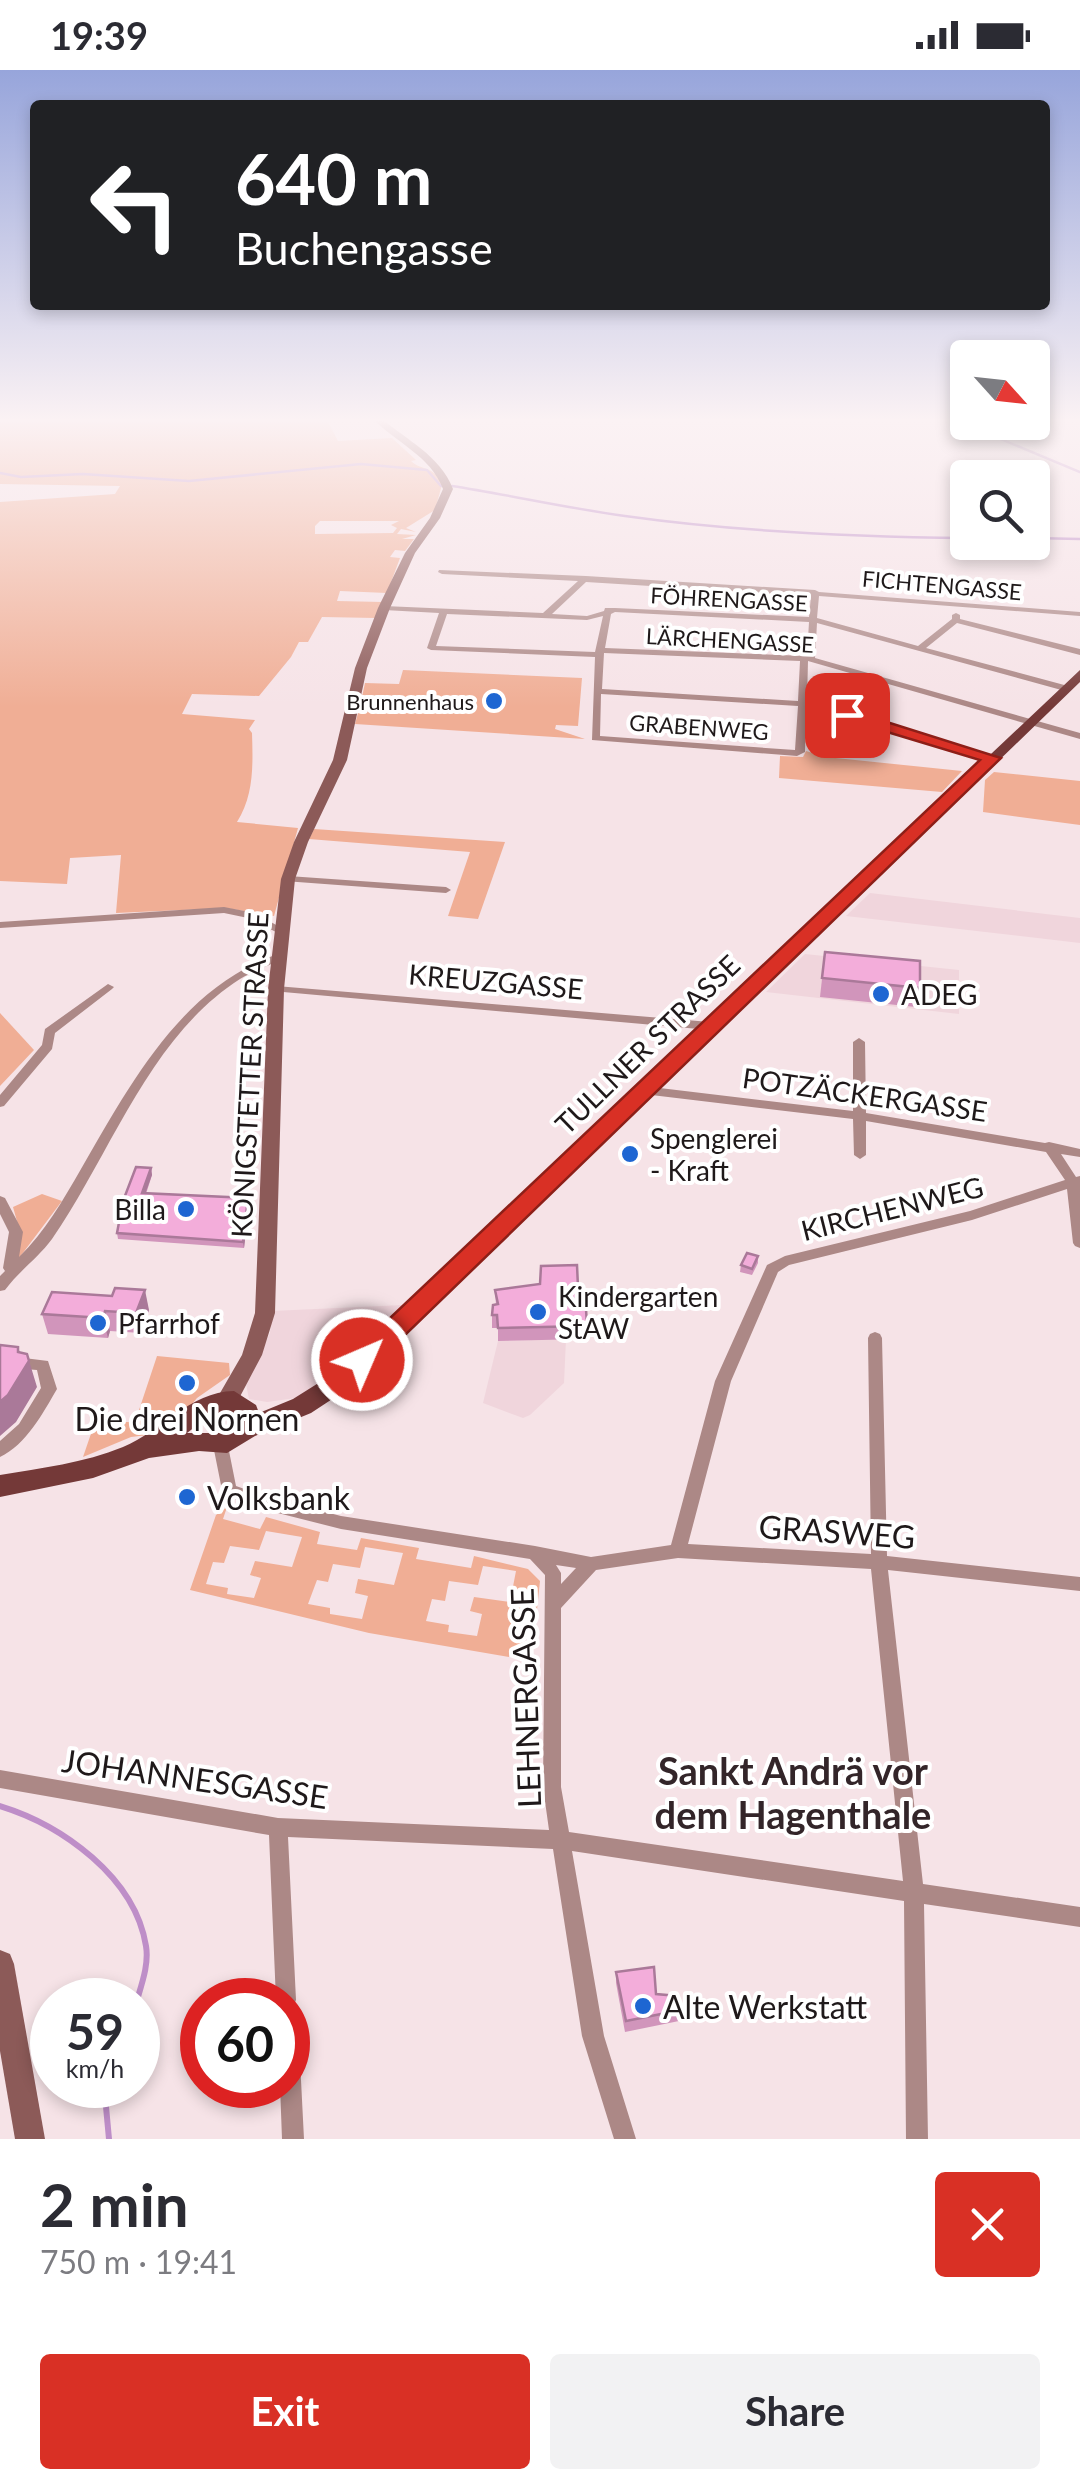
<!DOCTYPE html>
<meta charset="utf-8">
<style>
:root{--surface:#fff;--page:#f2f2f3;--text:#2b2b33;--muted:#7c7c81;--accent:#d93025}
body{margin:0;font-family:Lato,sans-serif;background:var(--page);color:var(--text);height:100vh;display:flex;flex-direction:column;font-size:38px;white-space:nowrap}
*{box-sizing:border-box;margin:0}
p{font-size:32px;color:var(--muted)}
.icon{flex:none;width:55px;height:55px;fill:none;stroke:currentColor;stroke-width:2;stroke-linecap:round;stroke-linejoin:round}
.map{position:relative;height:2069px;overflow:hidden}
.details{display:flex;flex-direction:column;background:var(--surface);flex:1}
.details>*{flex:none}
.banner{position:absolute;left:30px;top:30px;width:1020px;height:210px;border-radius:10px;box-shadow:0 5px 15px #0003;background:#202124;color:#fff;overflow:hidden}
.needle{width:65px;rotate:117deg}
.controls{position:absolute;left:950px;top:270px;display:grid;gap:20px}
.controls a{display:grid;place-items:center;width:100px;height:100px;border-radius:10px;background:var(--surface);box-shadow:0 5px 15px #0003;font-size:50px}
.speed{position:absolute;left:30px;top:1908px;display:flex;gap:20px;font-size:50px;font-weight:700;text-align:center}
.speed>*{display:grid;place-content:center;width:130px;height:130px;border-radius:50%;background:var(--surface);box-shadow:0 5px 15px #0003;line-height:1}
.speed small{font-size:25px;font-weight:400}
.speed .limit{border:15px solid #d22;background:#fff;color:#111}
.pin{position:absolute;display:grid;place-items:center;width:85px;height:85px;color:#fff;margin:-42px;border-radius:20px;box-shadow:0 5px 15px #0006}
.me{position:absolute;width:110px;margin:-55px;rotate:45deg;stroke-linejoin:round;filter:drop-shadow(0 0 8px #0008)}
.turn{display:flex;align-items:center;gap:35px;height:210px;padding:0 40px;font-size:45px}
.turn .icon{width:130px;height:130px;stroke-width:2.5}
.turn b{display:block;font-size:70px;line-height:85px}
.round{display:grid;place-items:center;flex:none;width:105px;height:105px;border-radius:10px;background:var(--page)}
.headline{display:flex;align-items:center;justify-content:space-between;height:170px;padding:0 40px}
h1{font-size:60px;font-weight:700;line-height:75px}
.primary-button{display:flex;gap:20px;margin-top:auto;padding:20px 40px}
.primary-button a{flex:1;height:115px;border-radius:10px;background:var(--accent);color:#fff;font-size:40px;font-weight:700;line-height:115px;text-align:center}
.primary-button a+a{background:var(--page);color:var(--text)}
.status{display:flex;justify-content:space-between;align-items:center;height:70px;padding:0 50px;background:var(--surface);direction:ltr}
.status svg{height:28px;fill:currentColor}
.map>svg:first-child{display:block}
.built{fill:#f0d5dc}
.green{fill:#f0ae95;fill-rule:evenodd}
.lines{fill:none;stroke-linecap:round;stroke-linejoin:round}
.stream-far1{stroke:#be8ec8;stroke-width:2.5}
.stream{stroke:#be8ec8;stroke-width:6}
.street{fill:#ac8886;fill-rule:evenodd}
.secondary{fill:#8c5a58;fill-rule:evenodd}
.primary{fill:#743938;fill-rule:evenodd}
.wall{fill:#d195bb}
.shaded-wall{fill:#aa7999}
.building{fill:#f3adda;stroke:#aa7999;stroke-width:2.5}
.route{fill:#d93025;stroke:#8d1f18;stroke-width:2.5}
.poi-dot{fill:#1e66d2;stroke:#fff;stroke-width:4}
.labels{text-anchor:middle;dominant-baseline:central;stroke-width:8;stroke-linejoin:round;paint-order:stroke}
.far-street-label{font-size:22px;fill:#1f191a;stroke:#fff}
.far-poi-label{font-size:22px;fill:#1f191a;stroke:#fff;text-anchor:end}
.street-label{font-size:28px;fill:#1f191a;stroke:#fff}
.poi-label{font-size:28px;fill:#1f191a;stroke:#fff;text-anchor:start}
.near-poi-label{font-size:32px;fill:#1f191a;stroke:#fff;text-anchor:start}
.near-street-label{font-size:32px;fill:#1f191a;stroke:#fff}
.near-quarter-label{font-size:38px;font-weight:bold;fill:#332529;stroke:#fff}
</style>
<div class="status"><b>19:39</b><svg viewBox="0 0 49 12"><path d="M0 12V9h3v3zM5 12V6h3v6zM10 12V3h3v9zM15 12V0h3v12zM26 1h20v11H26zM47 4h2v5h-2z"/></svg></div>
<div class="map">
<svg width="1080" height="2069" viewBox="0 0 1080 2069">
<rect width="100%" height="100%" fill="#f6e3e7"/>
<g class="built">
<path d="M870 823 1080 848V873L846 846Z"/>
<path d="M805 884 959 900V944L766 922Z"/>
<path d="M403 1235 320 1315 296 1328 267 1332 249 1329 246 1314 270 1263 272 1241Z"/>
<path d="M566 1269 564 1313 530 1345 523 1348 483 1333 498 1271Z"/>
</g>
<g class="green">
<path d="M0 348H326L338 371 392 368 416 390 411 391C420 400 429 395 443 411L435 440 406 458 416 462 401 459 397 464 416 465 402 469H414L405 481 395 480 390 487 400 488 387 523 340 521 337 531 383 532 376 548 322 547 308 572H299L291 587 259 626 192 624 182 644 255 650 249 659 252 663C253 695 254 725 237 752L298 758 274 846 226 838 116 843 121 785 70 788 67 814 0 811V432L115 424 120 416 0 414ZM320 451H399L391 455 397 458 393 463 315 464V456Z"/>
<path d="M403 600 582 608 578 656 556 655 555 659 585 669 355 654 360 636 395 637 396 634 361 632 365 613 399 614Z"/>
<path d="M806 681 826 687 962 701 942 722 779 708 780 686 803 687Z"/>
<path d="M994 702 1080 711V755L983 742 985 710Z"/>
<path d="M314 759 505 772 478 849 448 846 470 782 309 769Z"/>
<path d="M0 943 34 980 0 1016Z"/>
<path d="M42 1124 62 1131 16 1192 20 1162 13 1137Z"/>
<path d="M157 1286 229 1293 230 1305 197 1328 184 1344 148 1365 131 1367 83 1387 95 1352H135Z"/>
<path d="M227 1437 223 1449 260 1459 266 1447 320 1462 317 1474 357 1480 361 1468 419 1478 416 1489 471 1498 474 1486 528 1499 540 1511 536 1549 523 1548 522 1580H510L509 1587 369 1563 190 1520 216 1445ZM266 1461 302 1467 292 1497 255 1491 250 1505 261 1508 254 1528 227 1524 228 1518 206 1514 213 1492 224 1493 230 1476 259 1480ZM365 1477 403 1483 394 1515 358 1509 355 1523 368 1526 362 1549 330 1544V1538L308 1534 317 1510 328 1512 333 1494 360 1498ZM483 1496 516 1501 510 1532 474 1527 470 1541 482 1544 477 1566 448 1562 449 1555 426 1551 432 1529 445 1531 449 1511 478 1515Z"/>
</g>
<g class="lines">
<g class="stream-far1">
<path d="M950 348 1080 402"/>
<path d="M0 403 21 407 83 404 189 411 361 394 427 400 441 416"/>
<path d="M452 416C510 425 567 438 625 446 739 462 853 467 968 468"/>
<path d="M1032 468 1080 469"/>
</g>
<g class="stream">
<path d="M0 1736C62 1755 135 1807 146 1876 149 1894 142 1913 137 1930"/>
<path d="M104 2015 109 2069"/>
</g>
<g class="street">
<path d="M439 500 586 506 815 520 819 522 1080 542V546L819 526 817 548 918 576 952 549V545L956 543 960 545V549L1080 579V585L957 553 926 578 1068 616V620L1065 621 817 553 815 588 1080 663V669L808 591 807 631 997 688 992 691 989 690 806 636 805 682 797 686 592 670 595 587 431 580 427 578 439 543 384 540 380 538 384 536 543 543 578 511 442 504 438 502ZM586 512 811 526 809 547 615 538H605L604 541 587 546 552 544ZM615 542 809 552 807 586 605 578 611 544ZM447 544 587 550 603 546 595 582 436 576ZM604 583 800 591 798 631 602 619ZM601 624 798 636 795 680 600 666Z"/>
<path d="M288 806 446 817 451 820 446 823 284 811 283 809Z"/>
<path d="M224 837 255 843 285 860 284 862H276L248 848 224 843 0 858V852Z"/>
<path d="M278 884 282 885 284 887 282 889C268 896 253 901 240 909 149 967 111 1084 52 1169 38 1188 19 1201 5 1220L0 1221V1206L5 1201 3 1198 9 1162 0 1144V1126L5 1128 23 1162 19 1187C45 1162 63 1130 81 1099 130 1015 180 918 278 884Z"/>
<path d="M108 914 114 917 112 919 55 963 52 979 4 1036 0 1037V1025L42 975 45 959Z"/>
<path d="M276 916 710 952 716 956 710 960 272 921 270 919Z"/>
<path d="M859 968 865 972 866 1043 1045 1073 1049 1072 1080 1079V1087L1061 1084 1076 1107 1080 1106V1178L1075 1176 1073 1173 1067 1119 972 1150 789 1195 778 1202 731 1311 688 1474 871 1484 868 1268 870 1264 875 1262 880 1264 882 1268 887 1486 1080 1507V1521L888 1500 923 1814 1080 1837V1857L924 1834 928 2069H906L904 1831 572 1781 604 1966 636 2069H614L582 1966 553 1779 288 1767 296 1930 293 1937 288 1940V1930H276L269 1765 0 1718V1700L278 1748 549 1760 543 1717 545 1505 530 1489 341 1459 266 1440 223 1425 213 1375 215 1371 221 1369 227 1371 236 1416 267 1427 341 1446 535 1476 591 1487 671 1475 715 1311 767 1195 785 1186 970 1141 1065 1110 1046 1082 866 1051V1085L860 1089 854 1085 853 1049 643 1024 637 1020 643 1016 853 1041V972ZM678 1488 871 1499 903 1811 569 1762 561 1717V1538L596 1500ZM556 1495 576 1498 561 1514V1503Z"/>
<path d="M0 1285 48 1291 57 1319C43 1343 26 1375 0 1387V1371L19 1354 41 1318 37 1300 0 1297Z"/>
<path d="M288 1941 295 1944 298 1951 304 2069H282L280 2015H288Z"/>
</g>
<g class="secondary">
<path d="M372 348H381C406 370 440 385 453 419L440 448 415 483 390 538 367 598 347 690 308 772 295 809 284 919 275 1243 262 1285 235 1336 227 1338 219 1336 216 1330 242 1285 255 1243 268 919 281 809 294 772 333 690 355 598 378 538 405 483 430 448 443 419C431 386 395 372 372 348Z"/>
<path d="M0 1880 10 1884 14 1894 45 2069H15L0 1981Z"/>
</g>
<path class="primary" d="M1080 600V612L352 1316 311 1343 255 1366 227 1383 199 1381 149 1388 93 1408 0 1427V1405C41 1398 84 1393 123 1377 162 1361 189 1322 234 1321L256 1335 259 1343 293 1329 336 1302ZM229 1341 235 1346 234 1354 223 1363H187L208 1347Z"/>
</g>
<g class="wall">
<path d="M825 882 920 918 916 937 820 927Z"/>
<path d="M151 1098 152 1105 146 1124 248 1128 249 1135 244 1178 118 1169 117 1163Z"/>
<path d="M758 1186V1193L752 1205 740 1202 741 1195Z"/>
<path d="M495 1220 579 1239 587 1256V1269L498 1271V1258H492V1245L496 1235Z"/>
<path d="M112 1226 149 1240 141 1263 110 1261 108 1268 48 1264 42 1244Z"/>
<path d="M616 1902 681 1940 679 1951 625 1962 616 1913Z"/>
</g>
<g class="shaded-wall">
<path d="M151 1098 152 1105 143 1130 142 1123Z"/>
<path d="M248 1128 249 1135 244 1178 243 1172Z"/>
<path d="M145 1220 149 1240 141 1263 136 1243Z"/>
<path d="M105 1241 110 1261 108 1268 103 1248Z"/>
<path d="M18 1277 25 1298 27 1284 37 1317 16 1352 0 1366V1332Z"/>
</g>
<g class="building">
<path d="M825 882 920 891V918L822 908Z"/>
<path d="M136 1097 151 1098 142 1123 248 1128 243 1172 117 1163 123 1131Z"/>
<path d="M747 1183 758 1186 752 1199 741 1195Z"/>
<path d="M577 1195 579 1239H586L587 1256 498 1258 497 1245H492L493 1235 498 1234 495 1220 540 1214 541 1196Z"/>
<path d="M115 1218 145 1220 136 1243 105 1241 103 1248 42 1244 52 1222 112 1226Z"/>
<path d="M0 1275 18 1277V1282L27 1284 29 1291 8 1325 0 1332Z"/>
<path d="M654 1897 656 1924 678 1926 681 1940 626 1951 616 1902Z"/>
</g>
<linearGradient id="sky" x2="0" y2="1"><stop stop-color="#97a5db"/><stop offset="0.55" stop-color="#fbf2f4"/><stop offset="1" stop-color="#fbf2f4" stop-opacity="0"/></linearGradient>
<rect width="1080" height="637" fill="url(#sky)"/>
<path class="route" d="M841 641H852L1001 688 372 1297 362 1300 353 1297 349 1290 353 1283 980 690 841 648Z"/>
<g class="poi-dot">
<circle cx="494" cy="631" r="10"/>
<circle cx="881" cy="924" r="10"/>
<circle cx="630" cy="1084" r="10"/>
<circle cx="186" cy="1139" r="10"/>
<circle cx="538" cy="1242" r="10"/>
<circle cx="98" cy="1253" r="10"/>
<circle cx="187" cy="1313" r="10"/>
<circle cx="187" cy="1427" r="10"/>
<circle cx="643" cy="1936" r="10"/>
</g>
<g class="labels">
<g class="far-street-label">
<text transform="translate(942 515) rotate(5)">FICHTENGASSE</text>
<text transform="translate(729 529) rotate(3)">FÖHRENGASSE</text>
<text transform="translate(730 570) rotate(3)">LÄRCHENGASSE</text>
<text transform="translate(699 657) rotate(4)">GRABENWEG</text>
</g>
<g class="far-poi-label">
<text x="474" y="631">Brunnenhaus</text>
</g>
<g class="street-label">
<text transform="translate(496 911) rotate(5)">KREUZGASSE</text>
<text transform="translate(647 974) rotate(-44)">TULLNER STRASSE</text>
<text transform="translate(249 1005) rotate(-87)">KÖNIGSTETTER STRASSE</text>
<text transform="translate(865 1024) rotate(8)">POTZÄCKERGASSE</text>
<text transform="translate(892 1138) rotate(-14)">KIRCHENWEG</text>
</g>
<g class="poi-label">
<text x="901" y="924">ADEG</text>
<text x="650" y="1068">Spenglerei<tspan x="650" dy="32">- Kraft</tspan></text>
<text x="166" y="1139" text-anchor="end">Billa</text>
<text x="558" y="1226">Kindergarten<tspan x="558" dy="32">StAW</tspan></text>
<text x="118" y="1253">Pfarrhof</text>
</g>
<g class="near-poi-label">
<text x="187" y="1348" text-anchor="middle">Die drei Nornen</text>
<text x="207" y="1427">Volksbank</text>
<text x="663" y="1936">Alte Werkstatt</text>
</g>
<g class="near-street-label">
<text transform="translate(837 1461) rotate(4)">GRASWEG</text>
<text transform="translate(525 1628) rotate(-92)">LEHNERGASSE</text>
<text transform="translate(195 1708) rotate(8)">JOHANNESGASSE</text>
</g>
<g class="near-quarter-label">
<text x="793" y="1700">Sankt Andrä vor<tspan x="793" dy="44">dem Hagenthale</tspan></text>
</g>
</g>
</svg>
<div class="controls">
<a><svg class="needle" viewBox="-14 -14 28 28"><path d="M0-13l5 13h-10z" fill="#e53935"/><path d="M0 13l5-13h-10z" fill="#7c7c81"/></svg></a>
<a><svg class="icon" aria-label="search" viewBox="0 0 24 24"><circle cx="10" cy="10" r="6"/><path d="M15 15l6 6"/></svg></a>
</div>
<div class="speed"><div>59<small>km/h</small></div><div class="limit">60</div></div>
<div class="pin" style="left:847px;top:645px;background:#d93025"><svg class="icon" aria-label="arrive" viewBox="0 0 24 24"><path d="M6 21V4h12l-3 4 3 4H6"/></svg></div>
<svg class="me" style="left:362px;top:1290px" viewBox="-20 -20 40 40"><circle r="17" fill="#d93025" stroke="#fff" stroke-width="3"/><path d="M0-11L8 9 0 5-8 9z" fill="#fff"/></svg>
<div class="banner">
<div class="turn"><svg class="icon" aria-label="left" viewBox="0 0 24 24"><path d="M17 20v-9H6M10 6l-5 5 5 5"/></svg><div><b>640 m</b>Buchengasse</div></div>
</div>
</div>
<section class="details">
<div class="headline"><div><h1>2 min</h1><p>750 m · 19:41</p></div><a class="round" style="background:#d93025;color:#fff"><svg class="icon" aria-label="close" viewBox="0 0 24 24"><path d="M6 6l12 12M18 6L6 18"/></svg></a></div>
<div class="primary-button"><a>Exit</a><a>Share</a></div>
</section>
